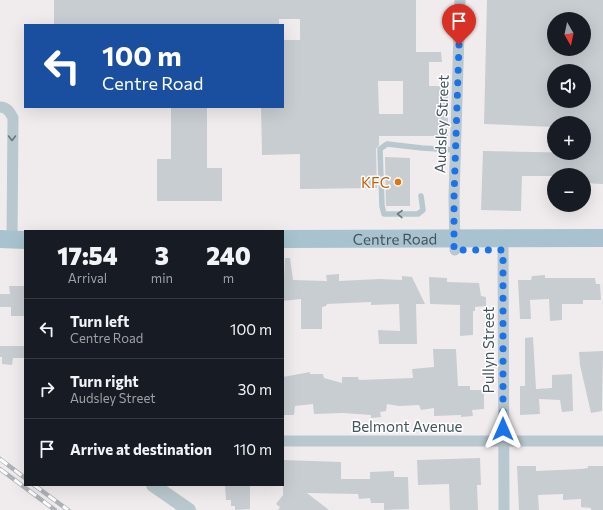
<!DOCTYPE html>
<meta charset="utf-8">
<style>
:root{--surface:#171b24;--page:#20242c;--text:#f1f3f6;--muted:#9ea1a6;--line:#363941}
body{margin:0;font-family:Commissioner,sans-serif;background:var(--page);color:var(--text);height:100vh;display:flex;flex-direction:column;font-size:15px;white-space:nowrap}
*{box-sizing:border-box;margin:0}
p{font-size:13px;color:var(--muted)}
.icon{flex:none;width:22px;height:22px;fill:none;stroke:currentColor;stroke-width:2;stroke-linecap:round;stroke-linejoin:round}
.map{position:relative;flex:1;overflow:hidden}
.sheet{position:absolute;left:24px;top:230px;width:260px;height:256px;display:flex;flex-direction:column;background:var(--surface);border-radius:0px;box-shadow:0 4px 16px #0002}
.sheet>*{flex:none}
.banner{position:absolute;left:24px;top:24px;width:260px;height:84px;border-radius:0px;box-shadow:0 4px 16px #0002;background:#1a4fa0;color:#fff;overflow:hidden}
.needle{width:26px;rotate:171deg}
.controls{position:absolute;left:547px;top:12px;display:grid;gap:8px}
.controls a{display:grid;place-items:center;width:44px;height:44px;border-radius:50%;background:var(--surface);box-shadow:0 4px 16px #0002;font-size:20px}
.pin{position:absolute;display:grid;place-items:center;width:34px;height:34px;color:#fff;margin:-41px -17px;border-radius:50% 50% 50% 0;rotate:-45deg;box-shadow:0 0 4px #0007}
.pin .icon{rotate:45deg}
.me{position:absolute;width:44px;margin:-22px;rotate:0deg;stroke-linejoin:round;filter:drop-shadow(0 0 3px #0008)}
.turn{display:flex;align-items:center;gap:14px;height:84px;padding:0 12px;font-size:18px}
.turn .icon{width:52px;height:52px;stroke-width:2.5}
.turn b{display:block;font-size:28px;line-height:34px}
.eta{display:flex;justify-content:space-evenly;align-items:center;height:68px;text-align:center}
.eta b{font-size:24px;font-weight:800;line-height:28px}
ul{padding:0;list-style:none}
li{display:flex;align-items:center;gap:12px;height:60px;padding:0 12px;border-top:1px solid var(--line)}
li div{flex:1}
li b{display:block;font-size:15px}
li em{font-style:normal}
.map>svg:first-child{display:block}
.building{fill:#c8cdd2;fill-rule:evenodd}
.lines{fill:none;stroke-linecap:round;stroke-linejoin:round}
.service{stroke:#b9c8ce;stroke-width:5.5}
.minor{stroke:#b9c8ce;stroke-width:11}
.tertiary{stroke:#b9c8ce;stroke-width:14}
.primary{stroke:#a8c3cf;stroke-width:18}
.rail-casing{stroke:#aeb3b8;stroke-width:4.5}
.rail{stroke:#fff;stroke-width:3;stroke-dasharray:9;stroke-linecap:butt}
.oneway{stroke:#66777e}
.route{stroke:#1a73e8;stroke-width:7;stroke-dasharray:0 12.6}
.food-dot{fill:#e8710a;stroke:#fff;stroke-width:1.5}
.labels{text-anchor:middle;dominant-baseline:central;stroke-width:3;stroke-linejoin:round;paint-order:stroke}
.street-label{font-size:15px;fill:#43545c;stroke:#fff}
.food-label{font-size:15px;fill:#c56008;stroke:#fff;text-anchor:end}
</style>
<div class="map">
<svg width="603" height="510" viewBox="0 0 603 510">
<rect width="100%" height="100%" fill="#f0eced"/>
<g class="building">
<path d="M54 0H416V52H441L442 62H429V86H448V136H379V145L376 149 377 188 300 189V154L262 155 261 107H283V40H300V19H279V25H54ZM378 81H403V114H379Z"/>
<path d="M487 0H603V184L584 183V175H554V176H522L521 211 481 210 483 151 584 153V123H554V127L484 124ZM554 19H584V49H554ZM554 71H584V101H554Z"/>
<path d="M171 107H207V168H222V201H157V159H171Z"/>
<path d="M385 157 410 158V206H386Z"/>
<path d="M285 258H290L293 280 327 281 326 275 339 274V281L379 279 402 280V276L412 277 425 304H416L417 344H379L378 330 400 331 399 304 371 305V302L327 304 326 306 322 307V329H301V299L283 301Z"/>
<path d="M545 275V278H595L596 284H600L601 300H583V304H562V320L550 321 549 299 530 300 531 319H520L518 280H531L532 276Z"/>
<path d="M429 277 447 278V282L479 283 481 296 486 297V306L475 307V311H473V335L460 336V305L430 304Z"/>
<path d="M9 286H25V316H11V307H0V294H10Z"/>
<path d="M533 337 536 389 552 388V375L572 374 573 411 562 412 560 400 539 399 540 414 520 415V386H525V338Z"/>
<path d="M0 346H25V358H13L12 365 2 364V357H0Z"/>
<path d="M433 349H456L458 386H470V390H484V409L472 410 473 416 461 417V415L434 416V408L421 410 419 405 399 406 387 404 386 411 380 412 381 417 371 418V415L343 413 314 414 313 404 295 406 294 415H283V377L310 372V374H323L324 378 342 383V377H358L359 380 413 378 412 369 434 367Z"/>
<path d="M603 351 602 411 591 413 580 365 579 352Z"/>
<path d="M480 458 481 485H477L478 510H450L449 484 418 485 417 460Z"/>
<path d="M283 460 341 462V479H370V472L394 471V477H408L409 509 384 510V503H371L370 498 359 499 358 494 307 493 329 510H278L280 507 276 504 283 495Z"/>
<path d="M517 466H536V471L581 469 588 468V466H603V510H591V508L581 507V499L563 500V494L538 495 539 510H519Z"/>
<path d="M225 485H250V509L235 510V506H231V500H226Z"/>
</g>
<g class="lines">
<path class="service" d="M421 196 423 210 418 214H384L382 206 380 149 387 144 422 148 456 150"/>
<g class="minor">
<path d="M0 107C7 107 10 112 13 118L12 239"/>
<path d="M503 238 504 510"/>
<path d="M455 250 454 197 460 0"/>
<path d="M283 441H603"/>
</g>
<path class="tertiary" d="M153 485 189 510"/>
<g class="primary">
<path d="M0 239 25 240"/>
<path id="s1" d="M283 239 603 238"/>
</g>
<defs>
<g id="rail">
<path d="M0 459 25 478"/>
<path d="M0 469 55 510"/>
<path d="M34 485 68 510"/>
</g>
</defs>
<use href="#rail" class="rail-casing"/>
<use href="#rail" class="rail"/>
</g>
<defs><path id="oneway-chevron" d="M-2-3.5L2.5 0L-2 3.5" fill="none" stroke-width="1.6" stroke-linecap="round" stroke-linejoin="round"/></defs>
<g class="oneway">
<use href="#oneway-chevron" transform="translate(12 138) rotate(90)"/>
<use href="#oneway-chevron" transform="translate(400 214) rotate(-179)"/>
</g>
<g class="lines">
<path class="route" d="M459 45 454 197V250H503V429"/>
</g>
<circle class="food-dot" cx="398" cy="182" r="4"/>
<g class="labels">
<g class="street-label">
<text transform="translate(441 124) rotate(-88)">Audsley Street</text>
<text stroke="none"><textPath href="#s1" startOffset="112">Centre Road</textPath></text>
<text transform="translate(488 350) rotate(-90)">Pullyn Street</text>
<text x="407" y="426">Belmont Avenue</text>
</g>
<g class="food-label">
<text x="390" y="182">KFC</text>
</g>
</g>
</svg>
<div class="controls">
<a><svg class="needle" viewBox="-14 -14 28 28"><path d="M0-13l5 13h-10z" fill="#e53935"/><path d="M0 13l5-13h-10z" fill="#9ea1a6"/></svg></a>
<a><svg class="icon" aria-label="sound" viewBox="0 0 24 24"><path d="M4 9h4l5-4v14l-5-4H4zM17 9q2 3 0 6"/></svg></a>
<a>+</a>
<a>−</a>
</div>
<div class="pin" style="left:459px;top:45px;background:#d93025"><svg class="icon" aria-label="arrive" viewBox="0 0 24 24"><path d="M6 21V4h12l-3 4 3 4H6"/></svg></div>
<svg class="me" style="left:503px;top:429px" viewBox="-20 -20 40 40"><path d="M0-17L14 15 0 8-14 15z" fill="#1a73e8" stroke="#fff" stroke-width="4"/></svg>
<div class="banner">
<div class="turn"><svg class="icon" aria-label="left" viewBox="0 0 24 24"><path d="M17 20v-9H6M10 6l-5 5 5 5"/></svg><div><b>100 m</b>Centre Road</div></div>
</div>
<section class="sheet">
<div class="eta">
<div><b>17:54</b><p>Arrival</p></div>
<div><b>3</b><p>min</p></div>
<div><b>240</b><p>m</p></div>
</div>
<ul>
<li><svg class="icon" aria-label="left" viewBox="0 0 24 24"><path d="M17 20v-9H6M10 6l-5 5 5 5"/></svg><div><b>Turn left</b><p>Centre Road</p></div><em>100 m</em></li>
<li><svg class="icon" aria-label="right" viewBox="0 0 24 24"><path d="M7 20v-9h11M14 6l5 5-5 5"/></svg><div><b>Turn right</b><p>Audsley Street</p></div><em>30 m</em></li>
<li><svg class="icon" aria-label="arrive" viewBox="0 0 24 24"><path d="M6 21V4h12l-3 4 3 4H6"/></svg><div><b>Arrive at destination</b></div><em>110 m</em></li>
</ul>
</section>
</div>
